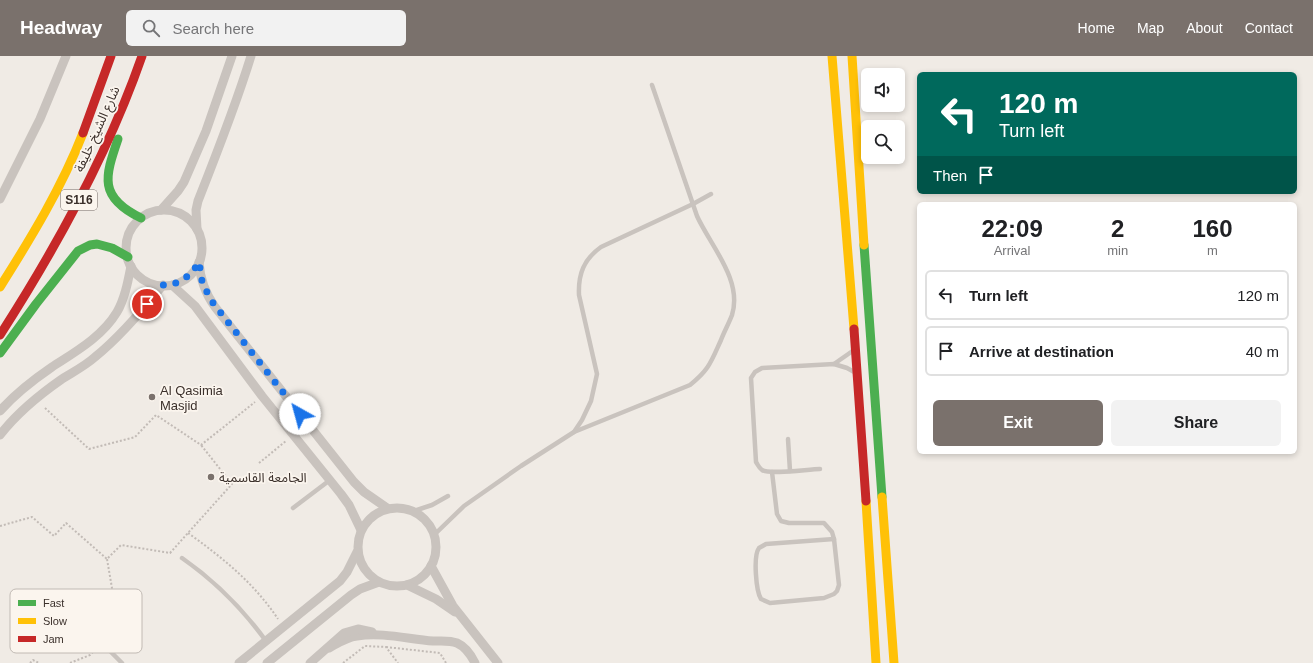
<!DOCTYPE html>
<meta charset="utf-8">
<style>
:root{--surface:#fff;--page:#f2f2f2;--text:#202124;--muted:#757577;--line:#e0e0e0;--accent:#7a716c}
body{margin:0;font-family:Helvetica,"Noto Sans Arabic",sans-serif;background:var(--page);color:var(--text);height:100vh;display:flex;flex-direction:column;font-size:15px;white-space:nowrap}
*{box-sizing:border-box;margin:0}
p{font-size:13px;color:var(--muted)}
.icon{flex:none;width:22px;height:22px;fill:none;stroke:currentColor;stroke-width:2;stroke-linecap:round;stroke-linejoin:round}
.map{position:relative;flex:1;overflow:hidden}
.details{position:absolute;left:917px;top:146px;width:380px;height:252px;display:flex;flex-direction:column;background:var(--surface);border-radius:6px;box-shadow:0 2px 6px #0003}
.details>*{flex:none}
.guide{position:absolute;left:917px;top:16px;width:380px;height:122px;border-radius:6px;box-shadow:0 2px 6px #0003;background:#00695c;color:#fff;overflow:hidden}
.buttons{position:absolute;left:861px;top:12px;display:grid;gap:8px}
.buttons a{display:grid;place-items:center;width:44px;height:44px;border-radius:6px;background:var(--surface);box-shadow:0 2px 6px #0003;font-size:20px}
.pin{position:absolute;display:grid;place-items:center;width:34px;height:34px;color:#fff;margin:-17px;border:2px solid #fff;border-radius:50%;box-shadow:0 1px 4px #0007}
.me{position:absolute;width:44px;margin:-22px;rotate:322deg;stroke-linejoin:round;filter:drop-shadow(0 0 3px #0008)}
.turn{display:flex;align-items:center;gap:14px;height:84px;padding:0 16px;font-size:18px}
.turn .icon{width:52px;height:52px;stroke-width:2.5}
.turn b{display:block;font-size:28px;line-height:34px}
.then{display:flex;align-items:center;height:38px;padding:0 16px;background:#0003;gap:8px;font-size:15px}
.eta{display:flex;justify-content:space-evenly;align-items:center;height:68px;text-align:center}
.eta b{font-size:24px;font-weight:700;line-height:28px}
.action{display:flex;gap:8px;margin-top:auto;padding:8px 16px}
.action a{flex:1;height:46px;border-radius:6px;background:var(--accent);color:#fff;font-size:16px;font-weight:700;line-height:46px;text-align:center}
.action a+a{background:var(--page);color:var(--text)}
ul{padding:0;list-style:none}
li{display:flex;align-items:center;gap:12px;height:50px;margin:0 8px 6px;padding:0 8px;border:2px solid var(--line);border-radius:6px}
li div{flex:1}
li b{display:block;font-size:15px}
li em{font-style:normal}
header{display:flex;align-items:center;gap:24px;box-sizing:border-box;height:56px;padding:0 20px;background:var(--accent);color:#fff}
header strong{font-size:19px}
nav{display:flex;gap:22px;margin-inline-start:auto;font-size:14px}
.search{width:280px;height:36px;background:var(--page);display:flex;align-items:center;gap:10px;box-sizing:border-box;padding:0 14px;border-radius:6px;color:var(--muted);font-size:15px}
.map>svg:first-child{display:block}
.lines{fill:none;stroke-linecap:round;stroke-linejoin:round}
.path{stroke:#c2bbb6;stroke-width:2;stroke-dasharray:2 2;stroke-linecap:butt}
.lane{stroke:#c9c3be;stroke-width:4.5}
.street{stroke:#c9c3be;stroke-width:9}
.fast{stroke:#4caf50;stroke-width:9}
.slow{stroke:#ffc107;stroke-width:9}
.jam{stroke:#c62828;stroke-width:9}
.route{stroke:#1a73e8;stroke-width:7;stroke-dasharray:0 12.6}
.poi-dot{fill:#7a716c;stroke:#fbf5ee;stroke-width:1.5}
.labels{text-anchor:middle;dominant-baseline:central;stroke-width:3.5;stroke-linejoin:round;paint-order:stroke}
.shield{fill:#fbf5ee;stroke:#756b66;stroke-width:1}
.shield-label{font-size:12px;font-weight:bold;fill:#3b302b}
.street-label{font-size:13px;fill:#3b302b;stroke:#fbf5ee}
.poi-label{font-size:13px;fill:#3b302b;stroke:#fbf5ee;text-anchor:start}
.key{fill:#fbf5ee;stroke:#c1bab4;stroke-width:1}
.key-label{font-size:11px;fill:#3b302b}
</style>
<header>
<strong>Headway</strong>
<div class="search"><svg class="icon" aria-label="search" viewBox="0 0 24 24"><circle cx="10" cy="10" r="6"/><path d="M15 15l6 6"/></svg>Search here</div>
<nav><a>Home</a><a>Map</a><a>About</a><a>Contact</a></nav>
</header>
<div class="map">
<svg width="1313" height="607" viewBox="0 0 1313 607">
<rect width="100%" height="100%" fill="#f0ebe5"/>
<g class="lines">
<g class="path">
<path d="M45 352 89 393 135 381 156 359 201 389 255 346"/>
<path d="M259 407 286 385"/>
<path d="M0 470 32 461 54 480 66 467 107 503 121 489 170 497 232 428 201 389"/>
<path d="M188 477C223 502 254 527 278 563"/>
<path d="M386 591 440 597 446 607"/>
<path d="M30 607 33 604 39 607"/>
<path d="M70 607 90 599 108 580 114 560 113 538 107 503"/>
<path d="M343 607 365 590 386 591 398 607"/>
</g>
<g class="lane">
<path d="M834 308 854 294"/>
<path d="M574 376 690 329C709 314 711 306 721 284 724 276 729 267 732 259 743 224 710 189 697 160L652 29"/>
<path d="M788 383 790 415"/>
<path d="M820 413C809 413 770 419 762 414 759 412 758 409 756 406L751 322 755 316 762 312 834 308 847 312 856 317"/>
<path d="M772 416 777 458 781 465 789 467H824L832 476 834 483"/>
<path d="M293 452 330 424"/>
<path d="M414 455 432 449 448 440"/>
<path d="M434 479 464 450 521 410 574 376 582 364 591 345 597 318 579 239C578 218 584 203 601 191L693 148 711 138"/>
<path d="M834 483 839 529 837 535 834 538 824 542 770 547 761 543C756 535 753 500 759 492L766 488Z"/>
<path d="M182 502C215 525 242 552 266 585"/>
<path d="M109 594 122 607"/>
</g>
<g class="street">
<path d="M0 143 40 63 66 0"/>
<path d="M161 154 178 135 184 126 206 75 232 0"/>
<circle cx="164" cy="192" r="38"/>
<path d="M197 173 196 154 198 145C217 97 236 49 251 0"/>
<path d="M199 206C200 223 205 237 215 251L354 426 364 436 387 452"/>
<path d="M172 229 195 250 262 340 341 438 349 449 361 474"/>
<path d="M0 355C15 338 33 324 52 311 75 296 102 281 117 256 125 242 128 225 131 210"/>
<path d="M0 379C17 357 39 339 62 323 73 316 85 310 95 301 120 281 142 255 163 229"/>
<circle cx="397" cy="491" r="39"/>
<path d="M431 510 453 550 498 607"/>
<path d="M407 529 436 543 455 556"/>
<path d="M329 592C338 587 347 581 357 580 382 576 408 583 433 585 441 585 450 584 457 587 466 591 471 599 475 607"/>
<path d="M239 607 340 525 347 516 357 496"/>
<path d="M267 607 351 539 360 533 379 526"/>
<path d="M310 607 344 577 358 573 372 576"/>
</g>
<g class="fast">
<path d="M118 83C105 121 98 141 141 162"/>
<path d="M864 189 882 441"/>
<path d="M0 297 36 248 78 195 90 189 97 188 112 192 128 201"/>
</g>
<g class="slow">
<path d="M832 0 854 273"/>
<path d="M852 0 864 189"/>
<path d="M0 231C31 182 62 131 83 77"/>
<path d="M882 441 894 607"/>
<path d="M866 445 876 607"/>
</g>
<g class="jam">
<path d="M83 77 111 0"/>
<path d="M854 273 866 445"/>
<path d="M0 279C56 192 108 98 142 0"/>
</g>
</g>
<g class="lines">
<path class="route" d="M147 248 163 229C179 229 191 220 199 206L202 225 210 243 300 358"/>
</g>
<g class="poi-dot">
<circle cx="152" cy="341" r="4"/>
<circle cx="211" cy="421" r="4"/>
</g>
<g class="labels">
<rect class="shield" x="61" y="134" width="36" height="20" rx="3"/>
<g class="shield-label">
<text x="79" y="144">S116</text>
</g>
<g class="street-label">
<text transform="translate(97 73) rotate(-66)">شارع الشيخ خليفة</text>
</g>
<g class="poi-label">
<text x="160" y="334">Al Qasimia<tspan x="160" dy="15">Masjid</tspan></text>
<text x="219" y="421">الجامعة القاسمية</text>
</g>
</g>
<rect x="10" y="533" width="132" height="64" rx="6" class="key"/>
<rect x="18" y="544" width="18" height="6" fill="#4caf50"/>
<rect x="18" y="562" width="18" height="6" fill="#ffc107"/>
<rect x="18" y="580" width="18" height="6" fill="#c62828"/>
<g class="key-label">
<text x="43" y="551">Fast</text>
<text x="43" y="569">Slow</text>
<text x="43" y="587">Jam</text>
</g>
</svg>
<div class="buttons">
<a><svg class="icon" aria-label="sound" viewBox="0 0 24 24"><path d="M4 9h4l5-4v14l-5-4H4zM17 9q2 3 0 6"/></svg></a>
<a><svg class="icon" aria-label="search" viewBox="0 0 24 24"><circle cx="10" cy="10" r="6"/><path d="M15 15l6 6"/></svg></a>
</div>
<div class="pin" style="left:147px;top:248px;background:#d93025"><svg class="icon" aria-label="arrive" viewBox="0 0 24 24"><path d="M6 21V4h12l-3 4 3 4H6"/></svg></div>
<svg class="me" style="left:300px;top:358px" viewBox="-20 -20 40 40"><circle r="19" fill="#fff"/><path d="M0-13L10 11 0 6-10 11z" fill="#1a73e8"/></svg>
<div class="guide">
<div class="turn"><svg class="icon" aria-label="left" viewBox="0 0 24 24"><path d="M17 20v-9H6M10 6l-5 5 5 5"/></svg><div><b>120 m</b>Turn left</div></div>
<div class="then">Then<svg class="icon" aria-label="arrive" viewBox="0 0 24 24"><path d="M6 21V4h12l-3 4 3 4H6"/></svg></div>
</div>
<section class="details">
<div class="eta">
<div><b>22:09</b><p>Arrival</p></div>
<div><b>2</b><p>min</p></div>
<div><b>160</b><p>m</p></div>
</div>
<ul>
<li><svg class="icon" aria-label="left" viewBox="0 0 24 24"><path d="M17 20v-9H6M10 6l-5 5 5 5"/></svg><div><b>Turn left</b></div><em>120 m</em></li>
<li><svg class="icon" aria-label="arrive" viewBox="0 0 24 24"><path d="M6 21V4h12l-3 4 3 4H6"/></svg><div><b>Arrive at destination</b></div><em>40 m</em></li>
</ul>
<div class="action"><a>Exit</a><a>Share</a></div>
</section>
</div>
